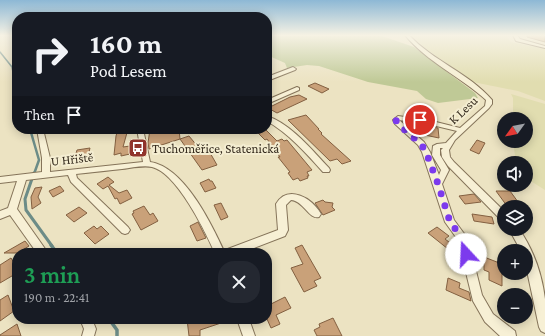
<!DOCTYPE html>
<meta charset="utf-8">
<style>
:root{--surface:#171b24;--page:#242831;--text:#f1f3f6;--muted:#9ea1a6}
body{margin:0;font-family:"Crimson Pro",serif;background:var(--page);color:var(--text);height:100vh;display:flex;flex-direction:column;font-size:15px;white-space:nowrap}
*{box-sizing:border-box;margin:0}
p{font-size:13px;color:var(--muted)}
.icon{flex:none;width:22px;height:22px;fill:none;stroke:currentColor;stroke-width:2;stroke-linecap:round;stroke-linejoin:round}
.map{position:relative;flex:1;overflow:hidden}
.sheet{position:absolute;left:12px;top:248px;width:260px;height:76px;display:flex;flex-direction:column;background:var(--surface);border-radius:16px;box-shadow:0 2px 10px #0003}
.sheet>*{flex:none}
.guide{position:absolute;left:12px;top:12px;width:260px;height:122px;border-radius:16px;box-shadow:0 2px 10px #0003;background:#171b24;color:var(--text);overflow:hidden}
.needle{width:26px;rotate:237deg}
.controls{position:absolute;left:497px;top:112px;display:grid;gap:8px}
.controls a{display:grid;place-items:center;width:36px;height:36px;border-radius:50%;background:var(--surface);box-shadow:0 2px 10px #0003;font-size:20px}
.pin{position:absolute;display:grid;place-items:center;width:34px;height:34px;color:#fff;margin:-17px;border:2px solid #fff;border-radius:50%;box-shadow:0 1px 4px #0007}
.me{position:absolute;width:44px;margin:-22px;rotate:340deg;stroke-linejoin:round;filter:drop-shadow(0 0 3px #0008)}
.turn{display:flex;align-items:center;gap:14px;height:84px;padding:0 12px;font-size:18px}
.turn .icon{width:52px;height:52px;stroke-width:2.5}
.turn b{display:block;font-size:28px;line-height:34px}
.then{display:flex;align-items:center;height:38px;padding:0 12px;background:#0003;gap:8px;font-size:15px}
.round{display:grid;place-items:center;flex:none;width:42px;height:42px;border-radius:16px;background:var(--page)}
.headline{display:flex;align-items:center;justify-content:space-between;height:68px;padding:0 12px}
h1{font-size:24px;font-weight:600;line-height:30px;color:#1e9e55}
.map>svg:first-child{display:block}
.farmland{fill:#e1ddb0}
.green{fill:#bfc996}
.lines{fill:none;stroke-linecap:round;stroke-linejoin:round}
.stream-far4{stroke:#6c8c87;stroke-width:1.5}
.stream-far3{stroke:#6c8c87;stroke-width:2}
.stream-far2{stroke:#6c8c87;stroke-width:2.5}
.stream-far1{stroke:#6c8c87;stroke-width:3}
.stream{stroke:#6c8c87;stroke-width:3.5}
.building{fill:#c9a179;stroke:#836041}
.minor-casing{stroke:#85745a;stroke-width:2}
.minor{fill:#f7f0d5;fill-rule:evenodd}
.route{stroke:#7c3aed;stroke-width:7;stroke-dasharray:0 12.6}
.labels{text-anchor:middle;dominant-baseline:central;stroke-width:4;stroke-linejoin:round;paint-order:stroke}
.street-label{font-size:13px;fill:#352b1e;stroke:#f4edd1}
.poi-label{font-size:13px;fill:#352b1e;stroke:#f4edd1;text-anchor:start}
</style>
<div class="map">
<svg width="545" height="336" viewBox="0 0 545 336">
<rect width="100%" height="100%" fill="#ece3c2"/>
<g class="farmland">
<path d="M412 35H505L511 42 545 49V101L518 91 473 82 425 48Z"/>
<path d="M511 94 545 104V190L526 178V163H516L513 141H526V119H513V98Z"/>
</g>
<path class="green" d="M267 35H379L414 47 475 93 478 98 438 103 426 99 417 91 368 82 319 66 307 65 287 68 285 63 267 55Z"/>
<g class="lines">
<path class="stream-far4" d="M0 52 12 67 13 72"/>
<path class="stream-far3" d="M13 71 17 84"/>
<path class="stream-far2" d="M30 129 39 160 34 174"/>
<path class="stream-far1" d="M34 173 25 199 26 210 52 246"/>
<g class="stream">
<path d="M51 245 57 253"/>
<path d="M109 319 117 330V336"/>
</g>
</g>
<g class="building">
<path d="M527 35H545V42L527 37Z"/>
<path d="M315 83 329 89 322 93 308 86Z"/>
<path d="M299 95 307 99 277 113 268 108 290 97Z"/>
<path d="M306 115 319 129H318L322 133 321 134 351 161 342 164 337 159 330 161 288 120Z"/>
<path d="M420 125 438 128 439 138 420 134Z"/>
<path d="M118 129H128L123 147 130 146V154L121 156V153L114 155 116 136Z"/>
<path d="M150 129H179L180 139 149 149 148 143Z"/>
<path d="M254 129H265L277 141 282 139 284 141 287 140 312 170 307 172 309 176H307L308 178 300 181 298 178 293 180 288 173 290 172 278 157H280L267 139 265 140Z"/>
<path d="M189 136 203 153 209 151 217 165 202 170 180 139Z"/>
<path d="M477 140 485 143 479 154 470 150Z"/>
<path d="M90 148 88 156 85 157 84 159 74 160 77 150Z"/>
<path d="M108 177 114 182 109 185 119 193 127 190 132 198 120 204 117 198 115 199 108 186 103 189 97 184Z"/>
<path d="M209 179 210 181H212L216 188 205 192 200 183Z"/>
<path d="M60 186 64 191 53 197 49 191Z"/>
<path d="M42 187 38 197 41 203 32 209 31 197 35 188Z"/>
<path d="M496 191H510L521 206H507Z"/>
<path d="M474 194 481 202 465 204 459 196Z"/>
<path d="M323 200 325 202 333 203 332 207 335 210 323 215 315 203Z"/>
<path d="M221 203 228 217 221 220 214 205Z"/>
<path d="M144 206 150 215 153 213 158 221 141 230 132 214 134 213 133 211Z"/>
<path d="M79 207 87 213 74 222 66 215Z"/>
<path d="M472 214 492 217 494 224 474 221Z"/>
<path d="M198 222 206 238 197 241 190 226Z"/>
<path d="M94 226 97 229 101 226 109 234 95 244 84 233Z"/>
<path d="M437 227 449 236 445 239 453 245 448 249 428 233Z"/>
<path d="M25 241 29 246 18 253H4Z"/>
<path d="M302 245 321 278 314 281 317 286 304 292 291 268 303 264 295 248Z"/>
<path d="M484 257 502 264V286L489 280V272L484 270Z"/>
<path d="M11 258 17 268V273L0 283V265Z"/>
<path d="M448 278 460 283 459 288 469 292 471 301 446 290Z"/>
<path d="M8 295 14 311 0 321V300Z"/>
<path d="M285 297 291 308 276 315 280 324 271 328 267 319V306Z"/>
<path d="M333 318 342 336H317L314 330 320 327 319 324Z"/>
<path d="M187 319H230V320L200 330V336H189Z"/>
<path d="M17 324 21 336H0V335Z"/>
</g>
<g class="lines">
<defs>
<g id="minor">
<path d="M405 35H409C433 61 469 73 492 100V104L489 108 455 140 449 150 450 157 454 162 504 211V221L501 220 448 166 442 157 441 150 443 148H440V155L449 170 442 184 454 220 468 239 482 295 493 314 515 331 516 336H500L485 322 473 301 458 240 445 222 422 152 418 145 395 124 393 120 398 116 432 121 460 128 485 106 486 100C461 77 427 62 405 35ZM399 120 432 125 457 131 446 143 437 144 433 146 432 155 441 170 439 175 430 152 424 142Z"/>
<path d="M513 35H517L520 39 545 46V48L516 41Z"/>
<path d="M293 67 296 69 295 70 267 81V77Z"/>
<path d="M297 87 299 88V90L267 104V100Z"/>
<path d="M267 116C291 124 312 150 329 168L330 170 329 172H323C306 153 289 134 267 121Z"/>
<path d="M37 129H43L50 158V172L143 162 137 129H143L150 162C184 167 211 223 224 251L225 250 278 230 276 204C288 184 312 198 321 214L319 217C309 220 304 201 291 200L286 205 288 230 285 236 241 253H215C205 231 177 173 152 167 143 165 131 168 122 169 106 171 91 172 76 174L77 178 128 227 130 230 128 233 125 234 122 233 71 182 68 175 26 180 17 209 48 253H37L10 215 0 219V211L8 208 17 181 0 183V177L42 172V158Z"/>
<path d="M509 229H519C533 249 542 274 545 299 545 310 545 322 545 333L541 331 539 327 526 266V251H521Z"/>
<path d="M80 319H92L96 329 94 336H82L84 329Z"/>
<path d="M237 319H249L255 336H243Z"/>
</g>
</defs>
<use href="#minor" class="minor-casing"/>
<use href="#minor" class="minor"/>
</g>
<linearGradient id="sky" x2="0" y2="1"><stop stop-color="#8db8d5"/><stop offset="0.43" stop-color="#f6f2e4"/><stop offset="1" stop-color="#f6f2e4" stop-opacity="0"/></linearGradient>
<rect width="545" height="82" fill="url(#sky)"/>
<g class="lines">
<path class="route" d="M420 120 402 118 396 120 397 123 421 144 426 152 438 184 450 222 463 239 466 254"/>
</g>
<defs>
<symbol id="bus-square" viewBox="-11 -11 22 22"><rect x="-9" y="-9" width="18" height="18" rx="4" fill="#91342c" stroke="#f4edd1"/><path d="M-5-6H5V4H4V6H2V4H-2V6H-4V4H-5ZM-3.5-4V0h7V-4ZM-3.5 1.2v1.5H-2V1.2ZM2 1.2v1.5H3.5V1.2Z" fill="#fff"/></symbol>
</defs>
<g fill-rule="evenodd">
<use href="#bus-square" x="127" y="137" width="22" height="22"/>
</g>
<g class="labels">
<g class="street-label">
<text transform="translate(463 110) rotate(-44)">K Lesu</text>
<text transform="translate(72 159) rotate(-6)">U Hřiště</text>
</g>
<g class="poi-label">
<text x="152" y="148">Tuchoměřice, Statenická</text>
</g>
</g>
</svg>
<div class="controls">
<a><svg class="needle" viewBox="-14 -14 28 28"><path d="M0-13l5 13h-10z" fill="#e53935"/><path d="M0 13l5-13h-10z" fill="#9ea1a6"/></svg></a>
<a><svg class="icon" aria-label="sound" viewBox="0 0 24 24"><path d="M4 9h4l5-4v14l-5-4H4zM17 9q2 3 0 6"/></svg></a>
<a><svg class="icon" aria-label="layers" viewBox="0 0 24 24"><path d="M12 4l9 5-9 5-9-5zM3 14l9 5 9-5"/></svg></a>
<a>+</a>
<a>−</a>
</div>
<div class="pin" style="left:420px;top:120px;background:#d93025"><svg class="icon" aria-label="arrive" viewBox="0 0 24 24"><path d="M6 21V4h12l-3 4 3 4H6"/></svg></div>
<svg class="me" style="left:466px;top:254px" viewBox="-20 -20 40 40"><circle r="19" fill="#fff"/><path d="M0-13L10 11 0 6-10 11z" fill="#7c3aed"/></svg>
<div class="guide">
<div class="turn"><svg class="icon" aria-label="right" viewBox="0 0 24 24"><path d="M7 20v-9h11M14 6l5 5-5 5"/></svg><div><b>160 m</b>Pod Lesem</div></div>
<div class="then">Then<svg class="icon" aria-label="arrive" viewBox="0 0 24 24"><path d="M6 21V4h12l-3 4 3 4H6"/></svg></div>
</div>
<section class="sheet">
<div class="headline"><div><h1>3 min</h1><p>190 m · 22:41</p></div><a class="round"><svg class="icon" aria-label="close" viewBox="0 0 24 24"><path d="M6 6l12 12M18 6L6 18"/></svg></a></div>
</section>
</div>
